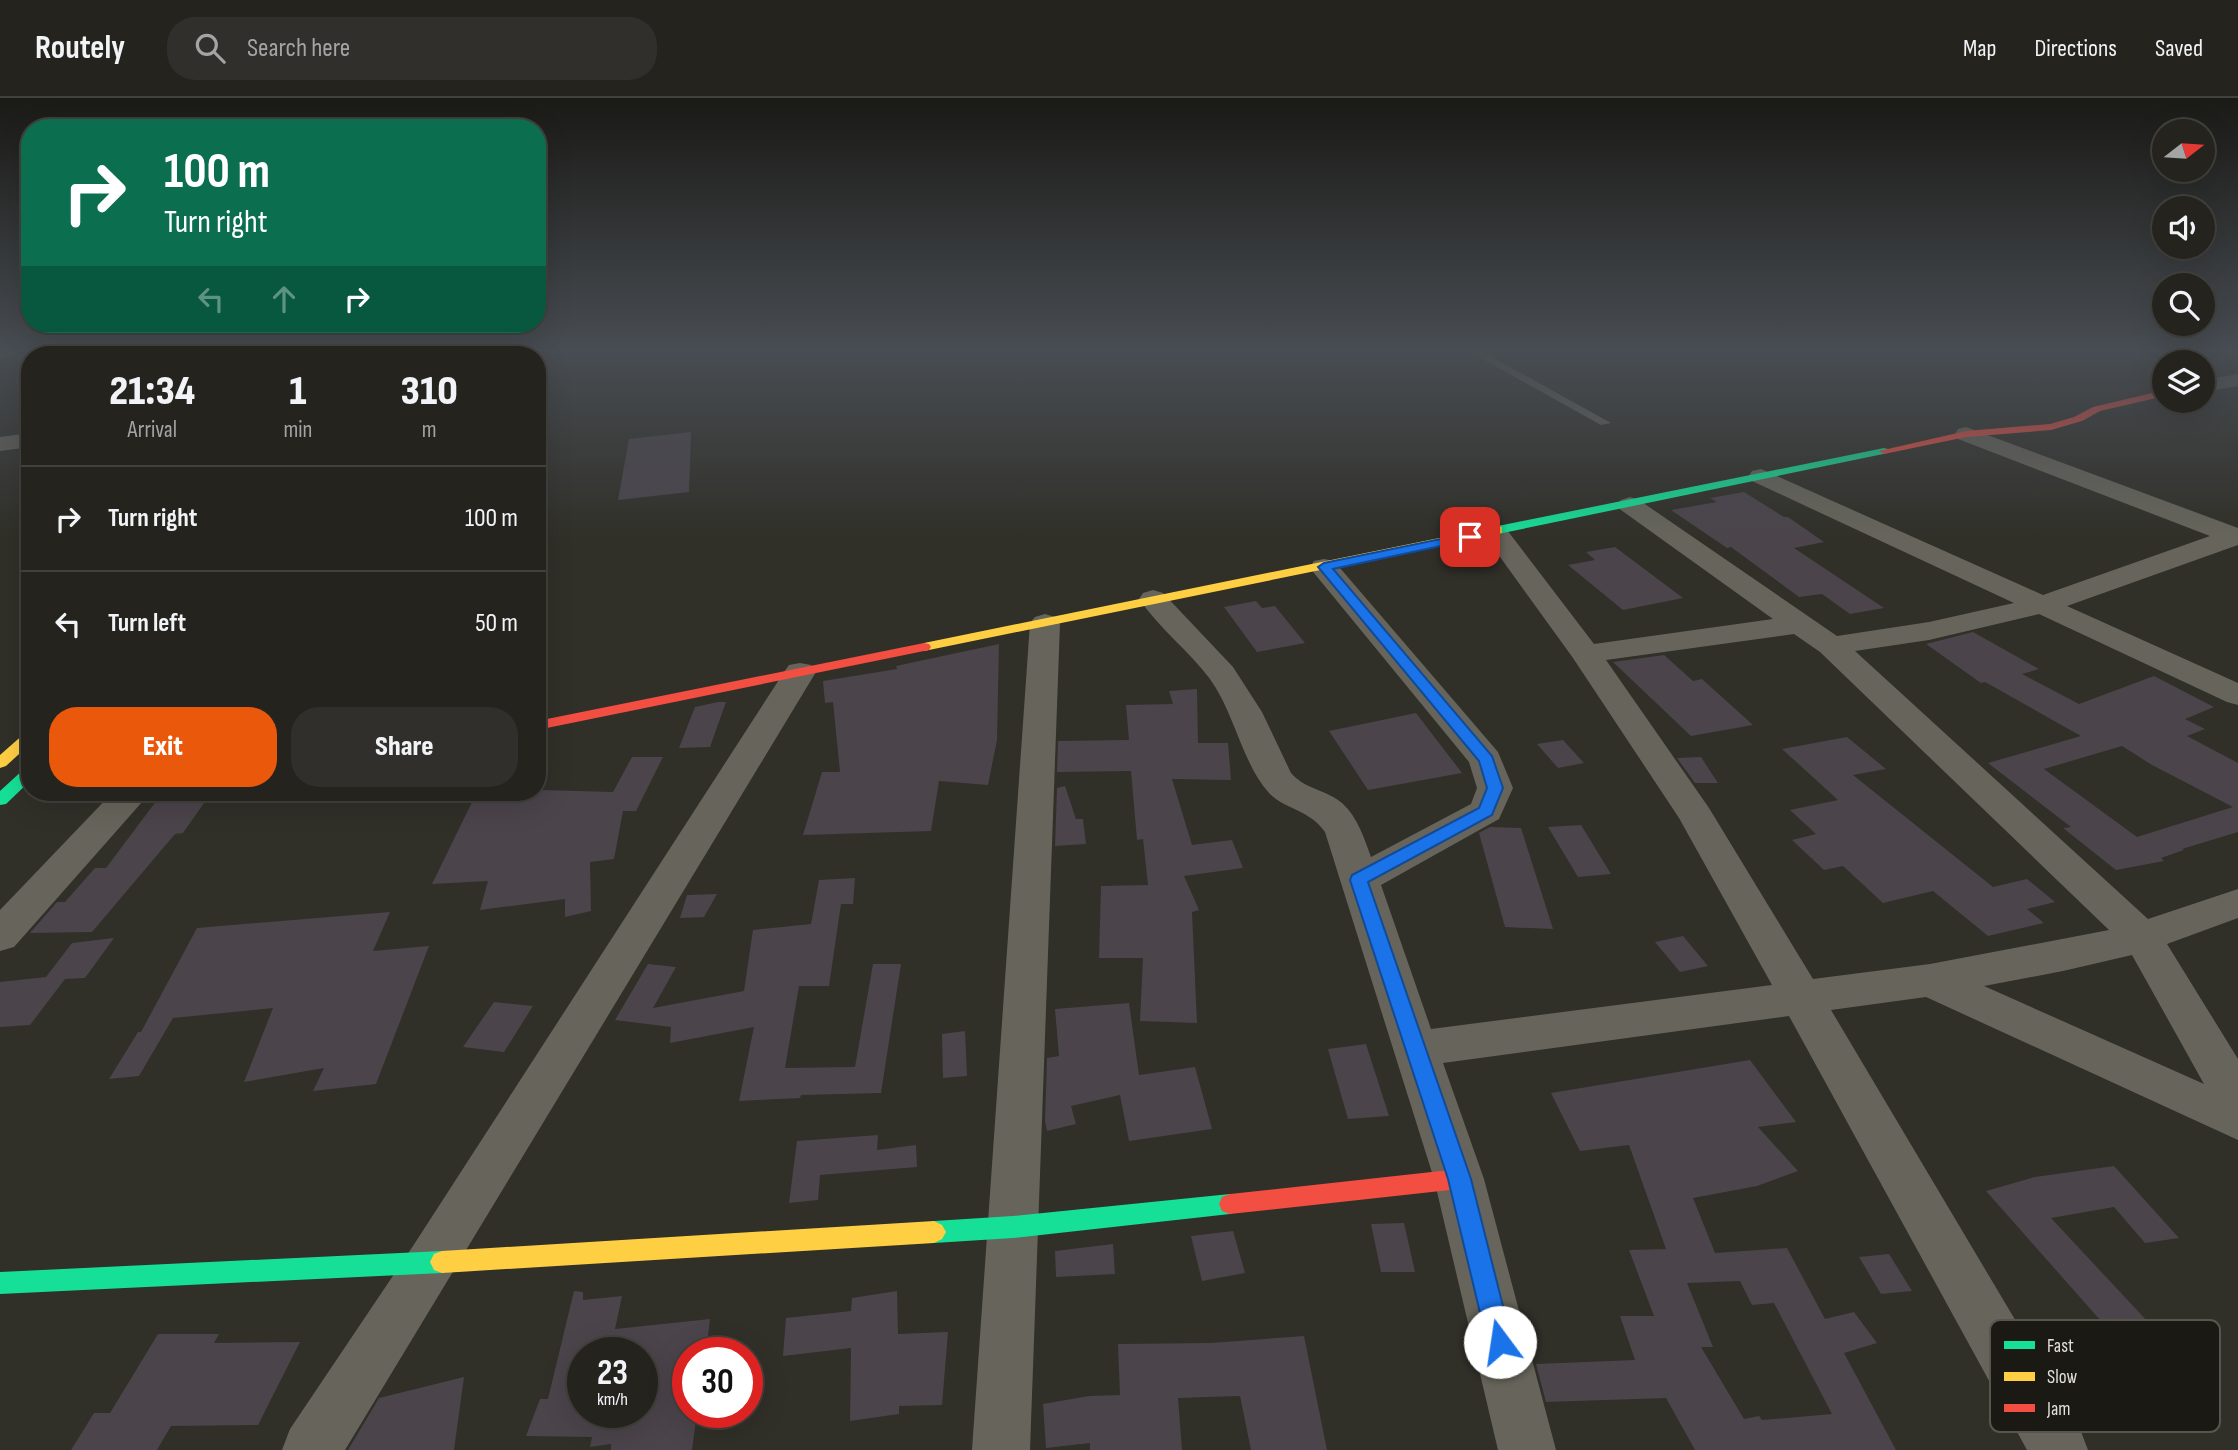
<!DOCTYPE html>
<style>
:root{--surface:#24231e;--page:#302f2b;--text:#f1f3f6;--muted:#a3a4a4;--line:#41403c;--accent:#ea580c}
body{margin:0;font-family:"Sofia Sans Condensed",sans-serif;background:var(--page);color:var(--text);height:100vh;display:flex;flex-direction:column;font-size:26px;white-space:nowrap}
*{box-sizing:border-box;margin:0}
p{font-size:23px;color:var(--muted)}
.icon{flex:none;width:38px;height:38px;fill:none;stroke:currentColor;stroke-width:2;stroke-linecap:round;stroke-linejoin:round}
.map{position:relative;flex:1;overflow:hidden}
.sheet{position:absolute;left:21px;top:248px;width:525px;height:455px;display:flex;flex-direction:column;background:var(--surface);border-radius:28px;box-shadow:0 7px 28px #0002,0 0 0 2px var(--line)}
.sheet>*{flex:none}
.guide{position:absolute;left:21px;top:21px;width:525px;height:214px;border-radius:28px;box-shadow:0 7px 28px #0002,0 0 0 2px var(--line);background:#0b6e4f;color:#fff;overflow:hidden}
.needle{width:46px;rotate:73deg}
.controls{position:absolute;left:2152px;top:21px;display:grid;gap:14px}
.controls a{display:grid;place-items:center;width:63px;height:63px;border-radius:50%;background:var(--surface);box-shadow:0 7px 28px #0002,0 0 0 2px var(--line);font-size:35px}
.speed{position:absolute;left:567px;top:1239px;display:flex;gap:14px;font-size:35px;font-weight:700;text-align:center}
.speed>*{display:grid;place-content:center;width:91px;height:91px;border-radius:50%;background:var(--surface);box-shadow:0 7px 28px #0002,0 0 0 2px var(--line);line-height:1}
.speed small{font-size:18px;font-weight:400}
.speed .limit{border:10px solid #d22;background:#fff;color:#111}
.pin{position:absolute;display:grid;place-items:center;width:60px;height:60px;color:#fff;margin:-30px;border-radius:14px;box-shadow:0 4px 10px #0006}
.me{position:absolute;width:77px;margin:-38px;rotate:346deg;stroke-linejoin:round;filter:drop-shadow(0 0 5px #0008)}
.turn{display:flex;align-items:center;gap:24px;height:147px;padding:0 28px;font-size:32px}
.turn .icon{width:91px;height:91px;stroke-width:2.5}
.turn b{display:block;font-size:49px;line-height:60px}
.lanes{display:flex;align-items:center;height:66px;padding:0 28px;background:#0003;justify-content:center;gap:35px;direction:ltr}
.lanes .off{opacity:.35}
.eta{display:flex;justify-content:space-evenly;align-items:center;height:119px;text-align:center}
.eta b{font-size:42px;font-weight:800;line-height:49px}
.primary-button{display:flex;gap:14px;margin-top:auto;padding:14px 28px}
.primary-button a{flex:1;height:80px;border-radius:28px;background:var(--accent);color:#fff;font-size:28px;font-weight:800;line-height:80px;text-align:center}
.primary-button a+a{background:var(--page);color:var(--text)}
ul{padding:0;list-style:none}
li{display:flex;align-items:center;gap:21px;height:105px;padding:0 28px;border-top:2px solid var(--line)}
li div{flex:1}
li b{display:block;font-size:26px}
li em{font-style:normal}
header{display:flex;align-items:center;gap:42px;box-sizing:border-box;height:98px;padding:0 35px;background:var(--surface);border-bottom:2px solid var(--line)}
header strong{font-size:33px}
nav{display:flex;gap:38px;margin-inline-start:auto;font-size:24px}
.search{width:490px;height:63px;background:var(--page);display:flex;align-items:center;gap:18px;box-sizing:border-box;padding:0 24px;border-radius:28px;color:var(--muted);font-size:26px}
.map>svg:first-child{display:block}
.building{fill:#4b444b;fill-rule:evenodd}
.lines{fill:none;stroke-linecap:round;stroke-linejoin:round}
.lane{fill:#67655b;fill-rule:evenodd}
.street{fill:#67655b;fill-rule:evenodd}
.fast{fill:#16e098;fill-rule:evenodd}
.slow{fill:#ffcf43;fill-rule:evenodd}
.jam{fill:#f24e42;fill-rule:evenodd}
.route{fill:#1a73e8;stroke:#114b97;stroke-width:2}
.key{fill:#1a1913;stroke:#56554e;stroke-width:2}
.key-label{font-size:19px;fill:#e2e0d8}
</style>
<header>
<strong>Routely</strong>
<div class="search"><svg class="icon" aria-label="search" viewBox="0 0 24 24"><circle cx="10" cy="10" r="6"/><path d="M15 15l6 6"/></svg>Search here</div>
<nav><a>Map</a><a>Directions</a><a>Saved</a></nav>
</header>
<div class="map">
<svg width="2238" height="1352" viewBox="0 0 2238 1352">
<rect width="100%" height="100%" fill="#302f28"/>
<g class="building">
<path d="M691 334 689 394 618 402 629 341Z"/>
<path d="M1744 394 1784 419H1788L1824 444 1794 450 1884 510 1850 516 1822 496 1799 499 1731 449 1727 450 1671 412 1717 404 1710 400Z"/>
<path d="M1615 449 1683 500 1623 512 1568 467 1595 462 1586 454Z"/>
<path d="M1256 503 1262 510 1275 508 1305 545 1257 554 1224 509Z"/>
<path d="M1973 534 2039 571 2022 576 2079 606 2154 578 2214 609 2185 621 2205 631 2187 638 2238 665V734L2182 751 2184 752 2161 760 2164 763 2116 772 2063 730 2071 729 1988 665 2081 638 1985 584 1981 585 1926 546ZM2122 648 2152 667 2233 709 2137 739 2044 671Z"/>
<path d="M999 546 997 642 988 687 939 683 931 733 803 737 822 674H840L833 604 825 605 823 583 897 571 896 568Z"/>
<path d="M1664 557 1693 583 1702 581 1753 627 1691 638 1613 564Z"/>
<path d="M1197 591 1198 645H1228L1231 682 1172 681 1192 747 1232 742 1243 770 1184 778 1199 812 1192 814 1197 925 1140 923 1143 860H1099L1101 788 1148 787 1143 741 1137 742 1131 673 1057 674 1058 643 1129 642 1126 607 1173 606 1169 593Z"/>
<path d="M718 604H726L710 649 679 650 695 609Z"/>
<path d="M1416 615 1462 675 1368 692 1329 633Z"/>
<path d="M1847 639 1886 671 1853 677 1993 789 2027 781 2055 804 2027 811 2044 825 1988 838 1933 793 1883 805 1843 768 1824 772 1792 742 1816 736 1790 712 1838 702 1782 651Z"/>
<path d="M1563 642 1584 665 1558 670 1537 646Z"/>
<path d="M632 659H663L636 713H623L614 761 590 764 591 813 565 819V801L480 812 488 783 432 786 475 698 537 695 541 692 613 694Z"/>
<path d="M1701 659 1718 685H1695L1677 660Z"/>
<path d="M1065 688 1076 721H1083L1086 746 1055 748 1057 690Z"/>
<path d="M209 698 183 735 175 736 92 834 30 835 57 804H65L95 770H106L157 702Z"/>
<path d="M1581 727 1611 776 1578 779 1548 729Z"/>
<path d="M1490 729 1521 730 1553 831 1505 829 1479 735Z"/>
<path d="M855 780 853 806H841L829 888H799L785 970 855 969 873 866H901L881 995 801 997 800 1000 739 1003 754 929 670 945 671 929 615 922 648 866 676 869 653 910 744 893 753 832 811 826 819 782Z"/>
<path d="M717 796 704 819 680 820 687 797Z"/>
<path d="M390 814 373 853 429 848 376 986 313 993 324 970 244 984 273 910 173 920 139 978 109 981 138 934H141L197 830Z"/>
<path d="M1683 838 1708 868 1680 874 1655 844Z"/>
<path d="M114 840 85 880 65 881 30 927 0 929V884L46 879 72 845Z"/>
<path d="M494 904 533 908 504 954 463 949Z"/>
<path d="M1129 905 1139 977 1195 969 1212 1031 1129 1043 1120 997 1071 1008 1076 1026 1047 1033 1045 1023 1047 960 1059 958 1055 911Z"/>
<path d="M965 933 967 978 943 980 942 936Z"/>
<path d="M1366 946 1389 1018 1348 1021 1328 951Z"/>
<path d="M1750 962 1796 1024 1758 1029 1798 1073 1757 1088 1693 1100 1715 1155 1787 1150 1825 1221 1854 1214 1877 1245 1844 1255 1896 1352H1695L1666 1300 1546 1304 1536 1266 1635 1262 1620 1218H1654L1629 1152 1666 1151 1629 1047 1580 1053 1551 995ZM1740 1183 1752 1207 1774 1205 1832 1316 1762 1322 1759 1318 1744 1321 1701 1249H1713L1687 1185Z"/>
<path d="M878 1037 877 1052 916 1047 917 1069 820 1077 818 1102 789 1105 797 1043Z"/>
<path d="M2114 1068 2179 1140 2145 1145 2114 1109 2051 1120 2149 1225 2166 1221 2217 1278 2162 1292 1986 1093 2035 1079Z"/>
<path d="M1404 1125 1415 1174H1381L1371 1126Z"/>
<path d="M1233 1133 1245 1175 1202 1183 1191 1138Z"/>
<path d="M1113 1146 1115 1176 1056 1179 1055 1153Z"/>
<path d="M1889 1156 1912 1193 1881 1196 1859 1159Z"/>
<path d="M574 1193 583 1194V1202L622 1198 615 1231 710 1221 706 1255H688V1314H697L692 1352H611V1346L590 1349 592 1339 526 1338 540 1301H548ZM583 1255H642V1314H583Z"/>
<path d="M897 1193 898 1236 948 1234 942 1307 899 1308V1316L850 1323 851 1250 783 1258 786 1220 851 1213 852 1200Z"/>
<path d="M158 1236H219L214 1245 300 1244 258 1327 171 1328 157 1352H71L94 1315H110Z"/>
<path d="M1304 1238 1327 1352H1251L1240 1298 1178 1300 1182 1352H1090V1345L1046 1350 1043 1306 1089 1298 1120 1297 1118 1246 1210 1245Z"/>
<path d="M464 1279 454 1352H348L379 1300Z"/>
</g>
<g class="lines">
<path class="lane" d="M1470 254H1483L1611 325 1601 327Z"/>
<g class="street">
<path d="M0 254H15L12 258 0 261Z"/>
<path d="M2238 276V288L2203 294V282Z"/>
<path d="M1966 329 2238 430V447L2067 508 2238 585V607L2227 604 2039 516 1929 542 1855 553 2148 821 2238 791V820L2167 846 2238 961V1042L1926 899 1831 912 2080 1331 2088 1352H2027L1789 918 1443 965 1484 1081 1556 1352H1498L1434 1081 1325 734C1309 711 1285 712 1269 695 1242 665 1235 616 1210 581 1189 553 1159 530 1139 501L1143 495 1153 492 1163 495 1233 569 1262 614 1291 675C1304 691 1328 692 1343 706 1358 720 1364 740 1371 759L1471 706 1477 690 1469 664 1314 475 1310 469 1314 463 1324 461 1334 463 1498 654 1513 690 1499 721 1381 787 1431 931 1772 887 1679 720 1573 560 1482 434 1486 428 1495 426 1504 428 1594 546 1773 521 1621 412 1617 407 1621 402 1630 399 1639 402 1837 538 1929 524 2014 505 1752 383 1749 378 1752 373 1761 371 2043 497 2210 438 1958 341 1955 336 1958 331ZM1794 536 1820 554 2109 832 1930 866 1813 881 1709 710 1606 562ZM2132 857 2204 986 1984 888 2063 873Z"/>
<path d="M30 335V349L0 353V339Z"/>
<path d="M1045 516 1055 519 1060 525 1030 1352H972L1030 525 1035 519Z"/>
<path d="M800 565 811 567 816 574 345 1352H282L290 1331 413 1148 784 574 789 567Z"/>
<path d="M112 695H150L14 849 0 853V812Z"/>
</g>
<g class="fast">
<path d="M1884 350 1888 351V355L1498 436 1492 432 1498 428Z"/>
<path d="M30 669V683L6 706 0 707V693L24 671Z"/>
<path d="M1230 1096 1238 1099 1241 1106 1238 1113 1230 1116 1013 1140 934 1145 926 1141 922 1134 926 1127 934 1123 1013 1118Z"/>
<path d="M442 1153 450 1156 454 1164 450 1172 442 1175 0 1196V1174Z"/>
</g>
<g class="slow">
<path d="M433 254H442L440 257H432Z"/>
<path d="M1498 428 1502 429V435L924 553 917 549 924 545Z"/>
<path d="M30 633V646L6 668 0 670V657L25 635Z"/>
<path d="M934 1123 942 1127 946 1134 942 1141 934 1145 442 1175 434 1172 430 1164 434 1156 442 1153Z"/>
</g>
<g class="jam">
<path d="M2165 292V298L2100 313 2082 323 2051 332 1966 339 1884 356 1879 353 1966 333 2050 326 2074 319 2093 309Z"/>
<path d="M924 545 929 546 931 549 929 552 537 632V623Z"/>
<path d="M1459 1071 1467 1074 1470 1081 1467 1088 1459 1091 1230 1116 1222 1113 1219 1106 1222 1099 1230 1096Z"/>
</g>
</g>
<linearGradient id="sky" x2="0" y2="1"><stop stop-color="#1a1a16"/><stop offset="0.57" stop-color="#484d53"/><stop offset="1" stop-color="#484d53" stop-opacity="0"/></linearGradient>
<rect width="2238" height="443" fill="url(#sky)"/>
<path class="route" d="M1470 435 1474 436V441L1333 471 1492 658 1503 690 1492 717 1368 784 1471 1081 1512 1244 1509 1252 1500 1256 1491 1252 1487 1244 1448 1081 1350 782 1352 777 1479 710 1487 690 1479 663 1318 469 1324 465Z"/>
<rect x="1990" y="1222" width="230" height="112" rx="10" class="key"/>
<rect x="2004" y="1243" width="31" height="8" fill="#16e098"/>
<rect x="2004" y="1274" width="31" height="9" fill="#ffcf43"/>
<rect x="2004" y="1306" width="31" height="8" fill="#f24e42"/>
<g class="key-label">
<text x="2047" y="1254">Fast</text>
<text x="2047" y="1285">Slow</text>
<text x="2047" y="1317">Jam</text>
</g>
</svg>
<div class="controls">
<a><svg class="needle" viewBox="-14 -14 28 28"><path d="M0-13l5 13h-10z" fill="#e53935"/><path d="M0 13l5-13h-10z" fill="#a3a4a4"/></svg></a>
<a><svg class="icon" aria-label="sound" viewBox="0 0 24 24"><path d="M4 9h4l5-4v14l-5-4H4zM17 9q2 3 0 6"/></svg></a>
<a><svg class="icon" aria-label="search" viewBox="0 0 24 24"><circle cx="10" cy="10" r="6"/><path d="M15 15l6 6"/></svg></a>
<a><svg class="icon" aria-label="layers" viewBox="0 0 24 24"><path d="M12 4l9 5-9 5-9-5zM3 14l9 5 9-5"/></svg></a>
</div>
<div class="speed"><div>23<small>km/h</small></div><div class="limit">30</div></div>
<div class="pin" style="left:1470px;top:439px;background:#d93025"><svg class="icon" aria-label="arrive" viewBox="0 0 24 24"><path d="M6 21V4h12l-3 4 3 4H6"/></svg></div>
<svg class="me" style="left:1500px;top:1244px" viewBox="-20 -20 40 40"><circle r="19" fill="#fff"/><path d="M0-13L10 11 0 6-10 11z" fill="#1a73e8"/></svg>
<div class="guide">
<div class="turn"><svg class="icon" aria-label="right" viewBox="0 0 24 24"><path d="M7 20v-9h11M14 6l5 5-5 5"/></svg><div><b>100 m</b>Turn right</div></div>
<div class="lanes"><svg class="icon off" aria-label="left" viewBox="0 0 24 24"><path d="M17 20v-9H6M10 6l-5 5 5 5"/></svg><svg class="icon off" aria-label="ahead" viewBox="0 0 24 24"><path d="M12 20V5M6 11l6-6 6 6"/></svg><svg class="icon" aria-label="right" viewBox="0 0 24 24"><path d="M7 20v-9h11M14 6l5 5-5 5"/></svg></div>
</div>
<section class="sheet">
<div class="eta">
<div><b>21:34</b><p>Arrival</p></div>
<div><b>1</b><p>min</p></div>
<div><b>310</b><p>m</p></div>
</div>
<ul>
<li><svg class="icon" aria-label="right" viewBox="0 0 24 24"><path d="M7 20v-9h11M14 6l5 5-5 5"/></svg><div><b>Turn right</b></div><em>100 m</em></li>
<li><svg class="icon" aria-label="left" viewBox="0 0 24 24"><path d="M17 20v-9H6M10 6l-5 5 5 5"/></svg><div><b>Turn left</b></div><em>50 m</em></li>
</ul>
<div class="primary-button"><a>Exit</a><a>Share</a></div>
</section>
</div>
